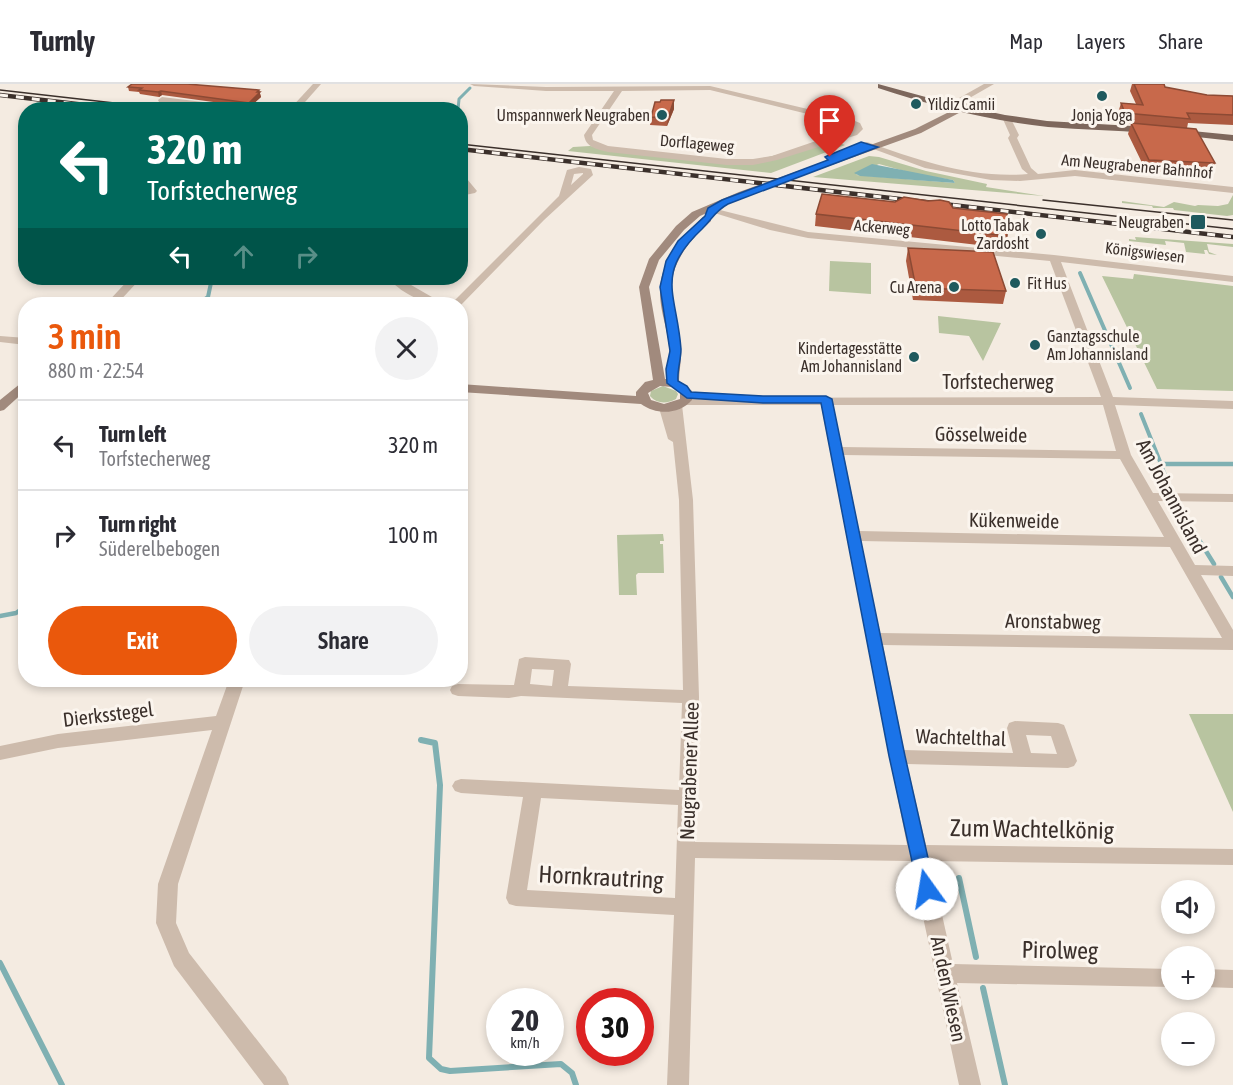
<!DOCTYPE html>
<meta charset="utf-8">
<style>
:root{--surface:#fff;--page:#f2f2f3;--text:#2b2b33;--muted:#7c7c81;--line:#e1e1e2;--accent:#ea580c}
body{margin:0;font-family:"Asap Condensed",sans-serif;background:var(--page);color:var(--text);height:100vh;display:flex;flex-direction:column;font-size:22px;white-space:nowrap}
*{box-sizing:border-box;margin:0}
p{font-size:20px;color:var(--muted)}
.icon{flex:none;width:33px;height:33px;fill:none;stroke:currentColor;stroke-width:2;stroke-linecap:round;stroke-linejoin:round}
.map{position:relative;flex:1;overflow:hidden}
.sheet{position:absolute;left:18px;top:213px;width:450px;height:390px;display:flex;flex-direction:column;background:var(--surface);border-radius:24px;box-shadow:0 3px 9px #0003}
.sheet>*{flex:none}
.guide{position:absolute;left:18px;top:18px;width:450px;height:183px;border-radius:24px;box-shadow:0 3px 9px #0003;background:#00695c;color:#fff;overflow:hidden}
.buttons{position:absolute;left:1161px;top:796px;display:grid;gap:12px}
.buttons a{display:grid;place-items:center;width:54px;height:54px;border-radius:50%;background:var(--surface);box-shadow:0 3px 9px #0003;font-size:30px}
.speed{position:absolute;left:486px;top:904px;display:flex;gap:12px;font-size:30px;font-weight:700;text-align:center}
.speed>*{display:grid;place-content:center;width:78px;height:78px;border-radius:50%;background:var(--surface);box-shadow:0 3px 9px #0003;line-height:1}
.speed small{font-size:15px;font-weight:400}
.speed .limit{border:9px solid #d22;background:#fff;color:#111}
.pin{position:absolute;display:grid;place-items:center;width:51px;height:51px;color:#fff;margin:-62px -26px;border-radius:50% 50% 50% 0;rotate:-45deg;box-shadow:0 0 6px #0007}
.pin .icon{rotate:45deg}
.me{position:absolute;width:66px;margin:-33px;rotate:347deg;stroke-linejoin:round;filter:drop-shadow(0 0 4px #0008)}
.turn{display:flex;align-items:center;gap:21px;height:126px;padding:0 30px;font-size:27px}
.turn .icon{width:78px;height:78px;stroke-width:2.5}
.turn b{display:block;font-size:42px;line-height:51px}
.lanes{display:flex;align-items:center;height:57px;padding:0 30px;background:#0003;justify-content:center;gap:30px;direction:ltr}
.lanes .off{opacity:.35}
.round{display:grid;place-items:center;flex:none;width:63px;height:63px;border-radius:32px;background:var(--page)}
.headline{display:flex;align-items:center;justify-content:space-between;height:102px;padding:0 30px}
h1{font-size:36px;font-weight:600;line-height:45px;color:var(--accent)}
.action{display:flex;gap:12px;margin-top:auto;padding:12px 30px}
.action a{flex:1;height:69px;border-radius:36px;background:var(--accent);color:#fff;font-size:24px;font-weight:600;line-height:69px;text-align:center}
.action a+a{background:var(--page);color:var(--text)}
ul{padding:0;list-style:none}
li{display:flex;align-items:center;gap:18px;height:90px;padding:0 30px;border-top:2px solid var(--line)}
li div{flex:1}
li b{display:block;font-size:22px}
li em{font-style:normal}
header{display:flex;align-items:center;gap:36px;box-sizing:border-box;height:84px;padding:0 30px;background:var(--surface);border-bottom:2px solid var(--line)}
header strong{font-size:28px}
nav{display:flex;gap:33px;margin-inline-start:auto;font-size:21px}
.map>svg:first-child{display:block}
.green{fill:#b8c4a0;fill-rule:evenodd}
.water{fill:#7fb0b2}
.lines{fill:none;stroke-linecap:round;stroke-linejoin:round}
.stream-far3{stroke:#7fb0b2;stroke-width:3}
.stream-far2{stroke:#7fb0b2;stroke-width:4}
.stream-far1{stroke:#7fb0b2;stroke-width:4.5}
.stream{stroke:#7fb0b2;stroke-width:6}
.minor{fill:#cdbbac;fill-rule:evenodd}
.tertiary{fill:#cdbbac;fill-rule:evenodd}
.secondary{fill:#a18a7d;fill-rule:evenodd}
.primary{fill:#7d675c;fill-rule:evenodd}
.tram{stroke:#3b302b;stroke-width:1.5}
.rail-casing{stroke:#3b302b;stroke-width:4.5}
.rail{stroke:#fbf5ee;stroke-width:3;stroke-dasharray:8;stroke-linecap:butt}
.wall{fill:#ac5a40}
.shaded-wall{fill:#8c4a34}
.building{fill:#c8694b;stroke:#8c4a34;stroke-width:1.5}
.route{fill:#1a73e8;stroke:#114b97;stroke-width:1.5}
.poi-dot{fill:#1f5a5e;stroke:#fbf5ee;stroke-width:2}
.labels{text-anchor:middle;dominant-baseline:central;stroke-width:6;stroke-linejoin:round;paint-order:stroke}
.far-poi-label{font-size:16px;fill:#3b302b;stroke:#fbf5ee;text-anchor:end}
.far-street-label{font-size:16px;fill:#3b302b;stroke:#fbf5ee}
.street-label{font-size:20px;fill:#3b302b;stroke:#fbf5ee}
.near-street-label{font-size:24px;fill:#3b302b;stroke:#fbf5ee}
</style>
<header>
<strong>Turnly</strong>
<nav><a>Map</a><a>Layers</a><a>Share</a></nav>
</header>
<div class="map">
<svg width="1233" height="1001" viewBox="0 0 1233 1001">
<rect width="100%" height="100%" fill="#f4ebe1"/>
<g class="green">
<path d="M834 57 845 61 771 89 568 67 573 63 590 62 739 80Z"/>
<path d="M869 72 879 73 926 87 987 100 986 103 1044 112 813 93ZM879 80 915 90 953 96 955 99 856 91Z"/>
<path d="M1233 111V131L1227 132 1174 126 1173 124H1153L1152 122 1122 119V117L1164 123 1174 118 1195 122 1198 121 1218 122 1228 120Z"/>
<path d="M1135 153 1233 160V163L1207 160 1209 168 1217 171 1209 170 1207 166H1204L1205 170 1186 168 1184 159 1165 157 1166 161 1129 157V155L1136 156Z"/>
<path d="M830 177 871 179V210L829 207Z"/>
<path d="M1134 190 1233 202V307L1157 305 1102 192 1133 195Z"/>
<path d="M938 232 1001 239 983 277 969 252 939 249Z"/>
<path d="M663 302 676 307 678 310 676 315C667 320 657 320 650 312L651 307Z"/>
<path d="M663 450 664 457H660V460H663L664 489H638L636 491 637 511H619L617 451Z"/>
<path d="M1189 630H1233V728Z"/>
</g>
<path class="water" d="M872 80 953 96 955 99 860 92 854 89Z"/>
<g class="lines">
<path class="stream-far3" d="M458 26 459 15 470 4"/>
<g class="stream-far2">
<path d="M1080 189 1130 304"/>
<path d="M198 220 208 213 212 194"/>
<path d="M1141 330 1161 380"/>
<path d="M1162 380H1233"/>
</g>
<g class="stream-far1">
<path d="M1160 379 1171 407"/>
<path d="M1162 380H1233"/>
<path d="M1176 419 1214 480"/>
<path d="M1221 493 1233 513"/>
<path d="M0 532 16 529 26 522"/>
</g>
<g class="stream">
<path d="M421 656 435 659 440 701 429 974 441 985 450 987 561 980 572 989 576 1001"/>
<path d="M959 794 976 873"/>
<path d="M0 879 62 1001"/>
<path d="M983 904 1005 1001"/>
</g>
<g class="minor">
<path d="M313 0H321L298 26H289Z"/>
<path d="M470 0 546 3 710 2 850 35 860 39 863 45 857 51 777 76 753 81H727L608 68C597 65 586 64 584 51L614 7H546L474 2ZM710 6 844 39 854 44 772 72 753 75H727L608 62 593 56 592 51 622 7Z"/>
<path d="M162 13 244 23 248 26H219L159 18 158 16Z"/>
<path d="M1003 31 1010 33 1019 51 1017 54 1031 84 1038 90 1075 86 1233 103V109L1075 92 1020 97 991 96 925 84 860 60 867 58C918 76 973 95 1028 90L1022 85 1008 54 1010 51 1002 33Z"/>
<path d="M579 83 591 85 593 91 544 136 460 222 451 220 559 112 567 86ZM583 89V90L571 101 574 90Z"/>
<path d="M461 95H467L477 107 475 109 460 112V106L466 105Z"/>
<path d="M708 123 808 148 1054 171 1233 192V198L1061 178 1113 313 1233 317V325L1115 321 1131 371 1153 409 1233 410V418L1158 417 1195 481 1233 482V492L1201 491 1233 546V566L883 561 904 666 1013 669 1007 644 1009 639 1015 637 1058 639 1064 641 1066 646 1077 677 1074 682 1068 684 907 680 926 761 1233 765V781L930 777 953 880 1172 885V903L957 899 981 1001H959L911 777 695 774 689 1001H667L674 831 516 822 509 820 506 814 523 713 461 709 455 707 452 702 455 697 461 695 679 706 682 619 521 612 509 614 458 612 452 610 450 606 452 602 458 600 514 601 519 575 525 573 569 576 571 580 568 602 683 606 679 416 673 358 668 355 659 324 661 321 670 322 684 314 1101 313 1050 177 808 154 770 146 708 127ZM682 321H821L907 761 695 758 699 613 693 416ZM833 321H1103L1116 367 842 363ZM844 371 1120 375 1164 453 859 447ZM861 457 1170 463 1222 554 880 549ZM532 585 554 586 552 602 530 600ZM1026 651 1051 652 1057 670 1031 669ZM541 714 678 721 675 814 527 806Z"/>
<path d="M130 194H141L117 220H106Z"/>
<path d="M388 194H399L444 220C425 222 400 208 388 194Z"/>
<path d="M229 596H245L178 800 176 839 189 869 286 993 289 1001H264L174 882 156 839 158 800 212 646 58 664 0 676V662L58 650 216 632Z"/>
<path d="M1204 885 1233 886V904L1204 903Z"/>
</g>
<g class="tertiary">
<path d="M984 0H994L959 20 952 18Z"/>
<path d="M0 252 26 254V261L0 258Z"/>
</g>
<g class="secondary">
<path d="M967 19 974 21 921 49 745 112 700 132 684 146 659 176 649 203 665 295H667C667 284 670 273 669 263 668 249 663 235 661 221 655 183 677 157 703 133H711V137C684 161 666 186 672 223 675 237 680 250 681 264 682 275 679 286 679 297L692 307V316C679 331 656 331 641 320L460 308V300L636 312V308L645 298 653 296 639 203 649 175 676 142 692 128 739 108 915 45ZM660 302 672 303 680 308V315L664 320 651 316 648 309Z"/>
<path d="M26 295V306L4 326 0 327V316Z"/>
</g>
<g class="primary">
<path d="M878 0 944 18 1005 31 1047 37 1149 43 1153 46 1149 49C1115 46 1082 46 1048 43 990 37 933 22 878 4Z"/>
<path d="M1182 46 1233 51V57L1179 51V47Z"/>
</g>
<g class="tram">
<path d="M0 6 176 26"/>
<path d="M460 60 1233 145"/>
<path d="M1043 116 1233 136"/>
</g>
<defs>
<g id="rail">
<path d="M0 11 128 26"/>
<path d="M460 65 1233 153"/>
</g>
</defs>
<use href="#rail" class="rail-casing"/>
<use href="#rail" class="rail"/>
</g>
<g class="wall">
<path d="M1132 0H1164L1165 3 1207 11 1233 12V41L1188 39 1187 44 1215 79 1211 91 1146 87 1128 50 1131 40 1123 39 1118 29 1121 19 1136 20 1130 7Z"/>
<path d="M128 3 259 6 261 13 250 23 162 11 159 13 140 10 139 8 129 7Z"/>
<path d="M674 16V25L667 42 650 41 651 33 660 18Z"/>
<path d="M953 124 1007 152 1004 164 815 142 816 130Z"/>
<path d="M908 164 1006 207 1003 220 913 216 906 177Z"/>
</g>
<g class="shaded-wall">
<path d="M259 6 261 13 250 23 249 19Z"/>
<path d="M161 7 162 11 159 13 158 8Z"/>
<path d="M674 16V25L667 42 668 34Z"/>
</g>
<g class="building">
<path d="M132 0H187L259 6 257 8H260L249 19 161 7 158 8 139 6 142 4 128 3Z"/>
<path d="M1134 0H1164L1165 3 1207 11 1233 12V31L1187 29 1190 35 1125 29 1121 19 1143 21Z"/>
<path d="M661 16H674L668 34 651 33 655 18H660Z"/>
<path d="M1131 39 1196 45 1215 79 1149 76Z"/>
<path d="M822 110 895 118 904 113 928 117 940 116 949 118 953 124 1007 130V152L816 130Z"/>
<path d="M908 164 993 168 1006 207 916 204Z"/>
<path d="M344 216 358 218 356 220H340Z"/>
<path d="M321 218 338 220H319Z"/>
</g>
<path class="route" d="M861 58 878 63 728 120C715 127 713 134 702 145 654 190 677 210 681 265 681 276 677 286 678 297L687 302 691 308 763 312H826L832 315 905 672 935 805 933 810 927 813 921 810 918 805 889 672 821 319H763L687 314 667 299 666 285 670 267 660 203 666 177 678 157 705 132 708 124 722 116 828 76 825 73 827 72Z"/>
<g class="poi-dot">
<circle cx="1102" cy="12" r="6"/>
<circle cx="916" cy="20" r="6"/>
<circle cx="662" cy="31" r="6"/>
<rect x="1190" y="130" width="16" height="16" rx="3"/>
<circle cx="1041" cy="150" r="6"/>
<circle cx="1015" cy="199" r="6"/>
<circle cx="954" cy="203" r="6"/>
<circle cx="1035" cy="261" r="6"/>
<circle cx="914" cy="273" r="6"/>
</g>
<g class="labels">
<g class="far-poi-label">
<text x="928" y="20" text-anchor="start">Yildiz Camii</text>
<text x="650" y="31">Umspannwerk Neugraben</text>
<text x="1102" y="31" text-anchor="middle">Jonja Yoga</text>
<text x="1184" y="138">Neugraben</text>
<text x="1029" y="141">Lotto Tabak<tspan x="1029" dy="18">Zardosht</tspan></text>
<text x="1027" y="199" text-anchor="start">Fit Hus</text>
<text x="942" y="203">Cu Arena</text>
<text x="1047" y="252" text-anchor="start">Ganztagsschule<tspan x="1047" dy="18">Am Johannisland</tspan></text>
<text x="902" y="264">Kindertagesstätte<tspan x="902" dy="18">Am Johannisland</tspan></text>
</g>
<g class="far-street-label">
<text transform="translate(697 59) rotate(5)">Dorflageweg</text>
<text transform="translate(1137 82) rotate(5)">Am Neugrabener Bahnhof</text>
<text transform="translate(882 143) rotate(5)">Ackerweg</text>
<text transform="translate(1145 168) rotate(7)">Königswiesen</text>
</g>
<g class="street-label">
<text x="998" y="297">Torfstecherweg</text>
<text transform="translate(981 350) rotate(1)">Gösselweide</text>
<text transform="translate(1172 412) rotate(62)">Am Johannisland</text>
<text transform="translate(1014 436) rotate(1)">Kükenweide</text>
<text transform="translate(1053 537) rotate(1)">Aronstabweg</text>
<text transform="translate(108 630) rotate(-7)">Dierksstegel</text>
<text transform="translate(961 653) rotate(2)">Wachtelthal</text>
<text transform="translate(689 687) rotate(-88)">Neugrabener Allee</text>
<text transform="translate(949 905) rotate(78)">An den Wiesen</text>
</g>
<g class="near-street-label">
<text transform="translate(1032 745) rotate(1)">Zum Wachtelkönig</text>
<text transform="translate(601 793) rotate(3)">Hornkrautring</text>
<text transform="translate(1060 866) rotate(1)">Pirolweg</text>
</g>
</g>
</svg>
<div class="buttons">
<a><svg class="icon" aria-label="sound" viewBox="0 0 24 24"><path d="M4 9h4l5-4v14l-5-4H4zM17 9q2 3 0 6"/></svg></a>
<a>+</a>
<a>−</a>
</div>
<div class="speed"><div>20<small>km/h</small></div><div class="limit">30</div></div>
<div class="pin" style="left:830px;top:73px;background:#d93025"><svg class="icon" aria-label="arrive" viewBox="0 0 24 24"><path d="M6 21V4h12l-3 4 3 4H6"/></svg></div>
<svg class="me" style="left:927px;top:805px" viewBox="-20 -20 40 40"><circle r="19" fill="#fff"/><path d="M0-13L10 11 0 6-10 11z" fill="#1a73e8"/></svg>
<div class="guide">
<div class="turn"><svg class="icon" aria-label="left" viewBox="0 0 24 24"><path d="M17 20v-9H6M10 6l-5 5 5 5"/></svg><div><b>320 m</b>Torfstecherweg</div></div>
<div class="lanes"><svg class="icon" aria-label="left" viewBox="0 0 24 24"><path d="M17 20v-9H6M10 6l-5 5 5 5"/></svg><svg class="icon off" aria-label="ahead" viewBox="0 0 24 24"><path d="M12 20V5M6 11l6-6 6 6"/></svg><svg class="icon off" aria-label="right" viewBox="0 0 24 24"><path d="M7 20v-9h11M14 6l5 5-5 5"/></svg></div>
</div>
<section class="sheet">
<div class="headline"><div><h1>3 min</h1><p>880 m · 22:54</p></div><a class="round"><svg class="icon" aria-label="close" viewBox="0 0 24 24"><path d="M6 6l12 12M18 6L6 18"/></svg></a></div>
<ul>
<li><svg class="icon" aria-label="left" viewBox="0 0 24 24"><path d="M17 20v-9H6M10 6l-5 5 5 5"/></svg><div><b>Turn left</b><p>Torfstecherweg</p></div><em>320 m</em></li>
<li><svg class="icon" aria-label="right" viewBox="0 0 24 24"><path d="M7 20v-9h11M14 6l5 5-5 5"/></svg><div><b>Turn right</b><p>Süderelbebogen</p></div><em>100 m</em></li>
</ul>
<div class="action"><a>Exit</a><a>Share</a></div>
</section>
</div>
